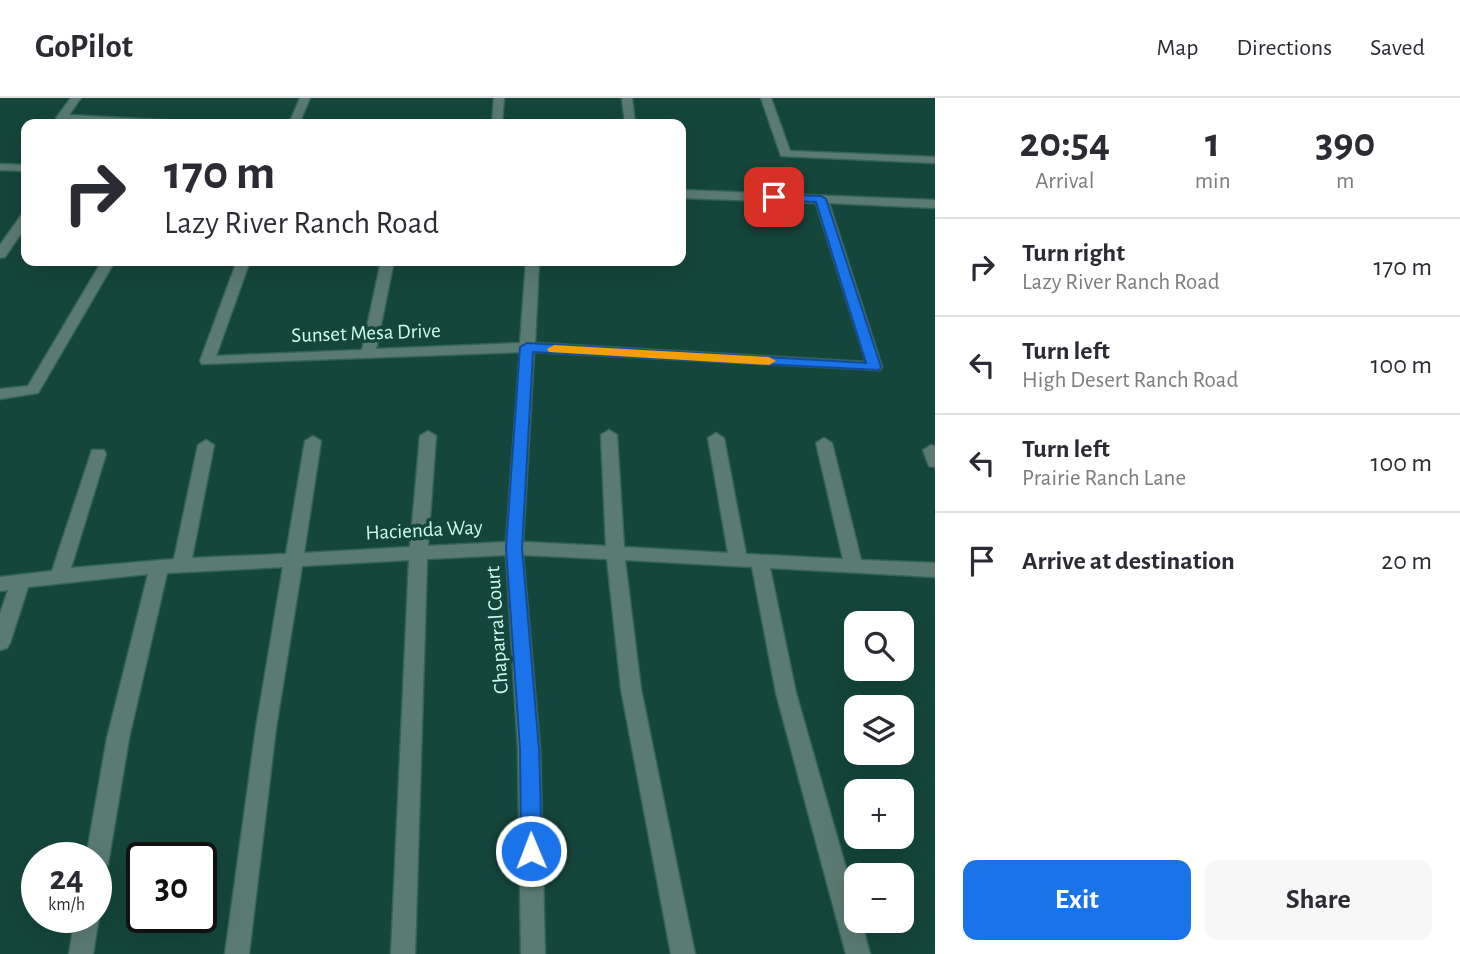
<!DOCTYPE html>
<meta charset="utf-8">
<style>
:root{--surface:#fff;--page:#f7f7f7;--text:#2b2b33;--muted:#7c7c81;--line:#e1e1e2;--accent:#1a73e8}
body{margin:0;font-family:"Alegreya Sans",sans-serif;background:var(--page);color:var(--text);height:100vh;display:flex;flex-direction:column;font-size:26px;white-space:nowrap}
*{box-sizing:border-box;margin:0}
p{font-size:23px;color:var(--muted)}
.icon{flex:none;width:38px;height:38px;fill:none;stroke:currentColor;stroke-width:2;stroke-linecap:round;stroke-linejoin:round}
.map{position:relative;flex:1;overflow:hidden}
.drawer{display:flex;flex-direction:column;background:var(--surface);width:525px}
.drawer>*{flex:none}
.hud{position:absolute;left:21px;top:21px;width:665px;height:147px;border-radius:14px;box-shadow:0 7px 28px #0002;background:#fff;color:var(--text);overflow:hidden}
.tools{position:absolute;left:844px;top:513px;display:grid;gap:14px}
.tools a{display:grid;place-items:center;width:70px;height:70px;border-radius:14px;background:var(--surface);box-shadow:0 7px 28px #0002;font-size:35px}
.speed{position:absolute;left:21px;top:744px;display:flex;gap:14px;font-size:35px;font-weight:700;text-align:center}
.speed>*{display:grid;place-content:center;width:91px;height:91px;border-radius:50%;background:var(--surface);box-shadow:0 7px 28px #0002;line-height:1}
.speed small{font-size:18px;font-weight:400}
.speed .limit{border:4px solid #111;border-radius:10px;background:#fff;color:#111}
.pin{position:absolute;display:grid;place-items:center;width:60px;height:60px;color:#fff;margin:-30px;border-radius:14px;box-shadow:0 4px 10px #0006}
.me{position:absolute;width:77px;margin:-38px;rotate:359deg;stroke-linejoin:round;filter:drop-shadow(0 0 5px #0008)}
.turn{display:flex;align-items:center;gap:24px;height:147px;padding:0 28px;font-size:32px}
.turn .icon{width:91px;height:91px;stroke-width:2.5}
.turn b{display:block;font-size:49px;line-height:60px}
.eta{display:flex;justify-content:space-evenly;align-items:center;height:119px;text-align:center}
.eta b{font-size:42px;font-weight:600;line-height:49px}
.primary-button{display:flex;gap:14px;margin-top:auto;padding:14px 28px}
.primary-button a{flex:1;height:80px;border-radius:14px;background:var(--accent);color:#fff;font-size:28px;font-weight:600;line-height:80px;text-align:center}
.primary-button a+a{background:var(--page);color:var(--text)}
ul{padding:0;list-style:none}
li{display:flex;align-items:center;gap:21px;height:98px;padding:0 28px;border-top:2px solid var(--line)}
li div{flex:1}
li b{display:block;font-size:26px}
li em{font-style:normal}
header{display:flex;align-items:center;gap:42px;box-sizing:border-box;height:98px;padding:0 35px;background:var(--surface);border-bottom:2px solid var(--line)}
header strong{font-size:33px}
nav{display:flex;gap:38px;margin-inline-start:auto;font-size:24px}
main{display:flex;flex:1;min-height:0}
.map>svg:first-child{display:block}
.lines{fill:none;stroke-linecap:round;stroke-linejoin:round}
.minor-casing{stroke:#336358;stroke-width:3}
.minor{fill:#5b7b72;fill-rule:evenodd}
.route{fill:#1a73e8;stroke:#114b97;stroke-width:2}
.slow{fill:#f59e0b}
.labels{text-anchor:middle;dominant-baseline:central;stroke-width:7;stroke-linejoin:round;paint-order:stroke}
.street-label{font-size:21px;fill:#d0faee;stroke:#15463b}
</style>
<header>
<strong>GoPilot</strong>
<nav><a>Map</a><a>Directions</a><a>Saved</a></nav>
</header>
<main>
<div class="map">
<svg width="935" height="856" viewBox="0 0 935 856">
<rect width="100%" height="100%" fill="#15463b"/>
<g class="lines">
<defs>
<g id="minor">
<path d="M71 0H81L69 17 179 23 184 26H120L57 22 56 20Z"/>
<path d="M300 0H310L299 26H289Z"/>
<path d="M494 0H504L502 26H492Z"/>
<path d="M622 0H632L635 26H625Z"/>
<path d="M761 0H771L790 53 935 59V65L781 58Z"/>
<path d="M0 66 26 67V73L0 72Z"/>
<path d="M681 92 935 102V110L829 105 882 269 880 272 534 254 523 444 606 448 601 337 609 332 617 337 624 449 728 455 708 340 716 335 724 340 746 456 843 461 816 345 824 340 832 345 861 462 935 465V479L770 470 796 595 856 805V822H861L870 856H846L776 595 752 469 625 462 641 591 695 856H671L621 591 607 461 523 457 540 651 545 856H521L518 651 506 457 427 461 415 856H391L409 462 302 468 276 630 249 856H225L256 630 283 469 167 475 129 640 108 766 104 773 96 776V760H86L107 640 148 476 28 489 10 545 7 550 0 552V516L8 492 0 493V479L52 473 92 352H104L106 356 71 470 174 461 198 347 206 342 214 347 192 460 286 456 305 343 313 338 321 343 304 455 410 449 420 338 428 333 436 338 428 448 506 444 520 254 202 266 200 263 237 163H250L216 258 362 252 381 163H394L376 251 520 245 526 163H539L535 245 866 264 816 105 681 100Z"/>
<path d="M26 115V128L5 159 0 160V147L22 116Z"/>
<path d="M102 163H115L38 295 0 301V291L28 288Z"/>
<path d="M931 347 935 348V369L929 368 923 352Z"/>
<path d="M96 813 99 819 93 856H69L75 819H96Z"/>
</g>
</defs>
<use href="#minor" class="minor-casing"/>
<use href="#minor" class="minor"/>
</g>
<path class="route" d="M774 96 821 98 826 101 881 269 879 272 533 254 522 450 539 651 542 753 538 760 531 763 524 760 521 753 520 651 506 450 520 249 527 245 866 265 816 104 770 102V97Z"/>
<path class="slow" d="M554 247 769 259 776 263 769 267 549 254 547 251Z"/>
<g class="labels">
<g class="street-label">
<text transform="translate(366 235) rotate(-2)">Sunset Mesa Drive</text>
<text transform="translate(424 432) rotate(-3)">Hacienda Way</text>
<text transform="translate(497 532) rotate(-94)">Chaparral Court</text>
</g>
</g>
</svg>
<div class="tools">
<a><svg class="icon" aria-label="search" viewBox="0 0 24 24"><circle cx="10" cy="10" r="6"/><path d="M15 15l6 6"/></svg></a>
<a><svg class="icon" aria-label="layers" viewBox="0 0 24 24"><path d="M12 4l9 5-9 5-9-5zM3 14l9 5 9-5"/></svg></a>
<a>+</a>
<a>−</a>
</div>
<div class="speed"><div>24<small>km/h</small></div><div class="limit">30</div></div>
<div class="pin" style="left:774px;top:99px;background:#d93025"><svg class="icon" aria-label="arrive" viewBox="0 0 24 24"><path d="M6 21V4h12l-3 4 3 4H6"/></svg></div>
<svg class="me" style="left:531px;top:753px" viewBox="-20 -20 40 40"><circle r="17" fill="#1a73e8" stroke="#fff" stroke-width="3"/><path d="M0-11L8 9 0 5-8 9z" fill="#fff"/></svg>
<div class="hud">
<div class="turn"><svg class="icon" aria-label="right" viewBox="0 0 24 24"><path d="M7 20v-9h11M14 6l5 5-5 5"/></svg><div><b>170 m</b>Lazy River Ranch Road</div></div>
</div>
</div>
<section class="drawer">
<div class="eta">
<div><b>20:54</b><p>Arrival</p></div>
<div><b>1</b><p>min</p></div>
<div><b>390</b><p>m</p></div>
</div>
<ul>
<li><svg class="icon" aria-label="right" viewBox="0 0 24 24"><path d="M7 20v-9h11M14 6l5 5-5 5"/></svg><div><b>Turn right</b><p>Lazy River Ranch Road</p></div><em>170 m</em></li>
<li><svg class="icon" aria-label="left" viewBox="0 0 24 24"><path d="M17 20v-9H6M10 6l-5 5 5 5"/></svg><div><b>Turn left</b><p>High Desert Ranch Road</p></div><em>100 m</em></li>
<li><svg class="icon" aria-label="left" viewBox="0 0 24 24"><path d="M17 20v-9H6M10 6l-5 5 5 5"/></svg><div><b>Turn left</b><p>Prairie Ranch Lane</p></div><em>100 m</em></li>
<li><svg class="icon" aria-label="arrive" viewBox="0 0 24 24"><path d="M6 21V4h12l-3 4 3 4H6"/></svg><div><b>Arrive at destination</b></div><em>20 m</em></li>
</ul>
<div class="primary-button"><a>Exit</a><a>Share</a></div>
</section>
</main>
